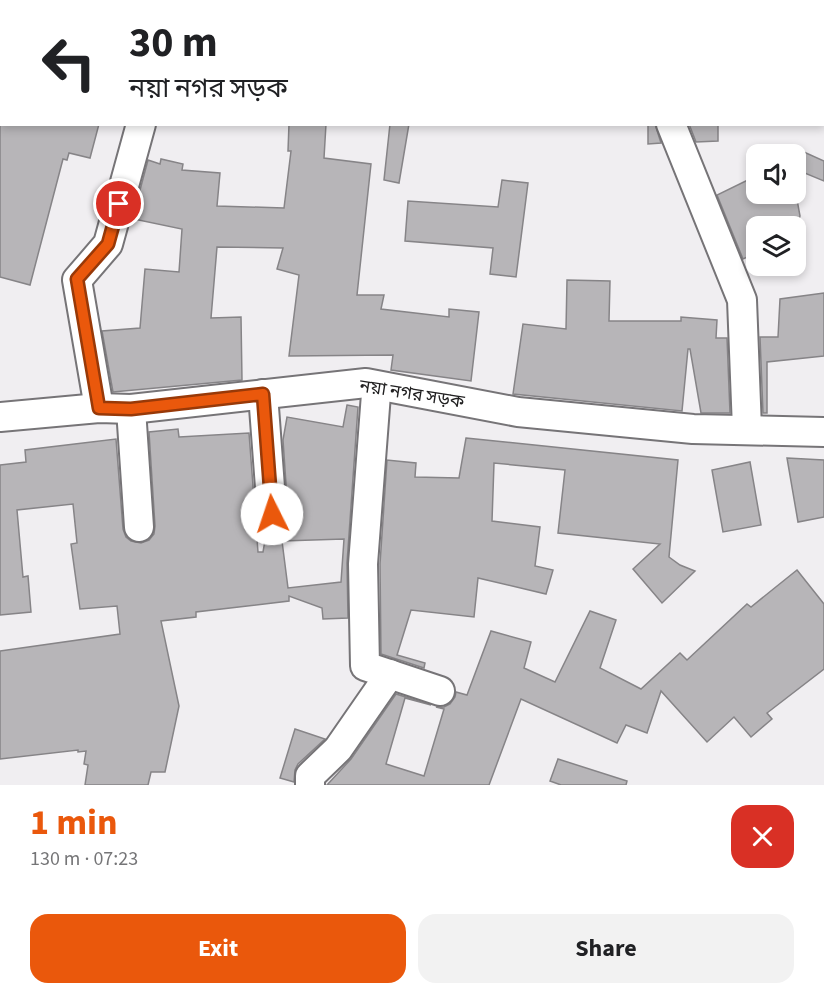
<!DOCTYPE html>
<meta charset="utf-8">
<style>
:root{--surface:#fff;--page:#f2f2f2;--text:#202124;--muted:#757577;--accent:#ea580c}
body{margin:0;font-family:"Source Sans 3","Noto Sans Bengali",sans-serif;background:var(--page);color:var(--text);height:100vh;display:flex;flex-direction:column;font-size:22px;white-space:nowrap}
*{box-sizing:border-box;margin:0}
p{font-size:20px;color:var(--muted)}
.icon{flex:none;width:33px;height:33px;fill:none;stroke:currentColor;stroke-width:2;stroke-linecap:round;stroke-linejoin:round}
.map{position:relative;height:785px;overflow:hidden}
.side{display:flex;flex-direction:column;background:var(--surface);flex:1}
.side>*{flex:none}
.hud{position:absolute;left:0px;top:0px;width:825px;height:126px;box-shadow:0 3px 9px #0003;background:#fff;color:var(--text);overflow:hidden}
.tools{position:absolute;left:746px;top:144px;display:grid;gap:12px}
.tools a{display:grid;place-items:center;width:60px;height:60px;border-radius:12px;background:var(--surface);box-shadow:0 3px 9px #0003;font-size:30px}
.pin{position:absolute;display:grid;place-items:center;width:51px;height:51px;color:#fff;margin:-26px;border:3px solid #fff;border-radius:50%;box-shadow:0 2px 6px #0007}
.me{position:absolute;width:66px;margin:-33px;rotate:356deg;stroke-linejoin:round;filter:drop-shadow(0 0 4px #0008)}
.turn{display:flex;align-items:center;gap:21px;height:126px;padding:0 30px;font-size:27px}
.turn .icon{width:78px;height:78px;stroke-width:2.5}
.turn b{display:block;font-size:42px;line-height:51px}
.round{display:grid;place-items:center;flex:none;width:63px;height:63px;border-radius:18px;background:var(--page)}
.overview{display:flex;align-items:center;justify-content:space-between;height:102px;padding:0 30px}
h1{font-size:36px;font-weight:700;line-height:45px;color:var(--accent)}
.primary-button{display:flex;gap:12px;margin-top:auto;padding:12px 30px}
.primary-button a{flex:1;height:69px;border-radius:18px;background:var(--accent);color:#fff;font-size:24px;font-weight:700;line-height:69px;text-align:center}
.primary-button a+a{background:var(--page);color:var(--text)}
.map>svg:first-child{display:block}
.building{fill:#b7b5b8;stroke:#868487;stroke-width:1.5;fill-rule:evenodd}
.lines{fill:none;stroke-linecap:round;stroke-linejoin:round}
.minor-casing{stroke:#767477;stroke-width:32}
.minor{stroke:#fff;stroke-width:28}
.route-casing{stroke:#983908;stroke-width:15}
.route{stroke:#ea580c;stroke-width:10}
.labels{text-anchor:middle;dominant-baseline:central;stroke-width:4.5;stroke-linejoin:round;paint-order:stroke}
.street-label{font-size:18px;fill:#212021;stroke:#fff}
</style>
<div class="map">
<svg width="824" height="785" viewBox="0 0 824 785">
<rect width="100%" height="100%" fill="#f0eef1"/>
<g class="building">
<path d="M0 124H99L90 158 69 153 67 160 63 159 30 285 0 277Z"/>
<path d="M289 124H326L324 158 371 164 357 295H384L381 309 449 317V309L479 312 471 381 391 370 393 355 289 356 299 275 277 269 283 248 217 247 211 318 241 317 242 380 113 392 102 331 140 328 145 269 179 272 182 229 134 219 132 220 148 160 160 164 161 159 183 164 182 170 220 173 217 206 284 208 291 151H288Z"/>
<path d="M390 124H409L399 183 384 180Z"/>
<path d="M648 124H655L661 143 648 144Z"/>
<path d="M689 124H718V141L696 142Z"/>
<path d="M795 148 824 161V181L795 169Z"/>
<path d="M756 176V194H796L800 216 797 226H756V253L743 259 717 195Z"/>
<path d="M502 180 528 183 516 277 490 274 493 248 405 241 408 201 498 207Z"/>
<path d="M567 280 610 281 609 321H681V317L717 320 716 338H727L730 413H701L690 349H688L682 411 513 394 523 324 566 329Z"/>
<path d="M824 293V356L767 362V413H763L760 337H778L780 299Z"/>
<path d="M347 405 358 407 347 563 348 618 323 619 322 608 289 596V601L196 612V617L161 621 179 706 165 772H151L148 785H85L88 765 84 764 86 751 78 752V750L0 759V651L120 634 117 606 80 609 71 544 77 543 73 504 17 510 23 577 28 576 31 612 0 615V465L26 462 25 450 116 439 123 529 126 537 131 541 141 543 149 540 154 534 155 526 149 432 178 429 179 437 249 433 258 552H263L267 529 274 530 282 527 287 521 288 513 283 440 287 417 343 427ZM344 539 341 582 288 588 282 541Z"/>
<path d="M466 438 678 460 669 557 680 565 695 571 662 603 633 569 660 544 558 533 565 470 494 463 492 521 540 527 535 566 553 570 546 594 478 578 474 617 411 610 397 655 425 663 424 668 381 654 380 564 387 460 416 463 415 477 459 478Z"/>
<path d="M787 458 824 460V517L798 522Z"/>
<path d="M750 462 761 525 723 532 712 470Z"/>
<path d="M797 570 824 604V669L767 713 772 719 751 737 734 717 707 742 661 691 647 733 626 725 617 743 521 699 489 785H327L351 759 396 694 431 705 405 698 386 764 424 776 444 709 436 707H444L450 704 455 697 456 692 467 695 491 631 531 642 524 668 555 682 590 611 616 620 600 668 641 689 680 653 687 660 747 604 751 607Z"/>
<path d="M295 729 325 739 298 764 295 770 294 782 280 778Z"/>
<path d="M558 759 627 781 626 785H561L550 781Z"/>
</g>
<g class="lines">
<defs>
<g id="minor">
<path d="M579 0 580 2"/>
<path d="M689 2 690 0"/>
<path d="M671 124 742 300 747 429"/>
<path d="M263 394 272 514"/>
<path d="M376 394 363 564 365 666 440 691"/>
<path d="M99 408 77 280 108 244 141 124"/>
<path d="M131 409 139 527"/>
<path d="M0 417 99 408 131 409 366 383 518 412 693 429 824 432"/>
<path d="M310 785V776L338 749 390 674"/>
</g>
</defs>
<use href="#minor" class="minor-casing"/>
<use href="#minor" class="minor"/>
</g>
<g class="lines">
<defs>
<path id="route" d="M119 204 108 244 77 279 99 408 131 409 263 394 272 514"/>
</defs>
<use href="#route" class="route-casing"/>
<use href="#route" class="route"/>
</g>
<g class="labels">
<g class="street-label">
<text transform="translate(412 394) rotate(9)">নয়া নগর সড়ক</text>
</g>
</g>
</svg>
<div class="tools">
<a><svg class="icon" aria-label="sound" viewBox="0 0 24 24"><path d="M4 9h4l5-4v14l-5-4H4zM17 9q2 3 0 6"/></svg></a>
<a><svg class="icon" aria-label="layers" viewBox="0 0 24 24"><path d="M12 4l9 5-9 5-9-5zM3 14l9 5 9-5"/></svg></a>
</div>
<div class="pin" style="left:119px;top:204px;background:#d93025"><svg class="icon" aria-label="arrive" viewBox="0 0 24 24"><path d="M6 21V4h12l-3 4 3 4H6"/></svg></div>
<svg class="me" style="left:272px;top:514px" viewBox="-20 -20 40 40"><circle r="19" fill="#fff"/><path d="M0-13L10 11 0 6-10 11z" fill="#ea580c"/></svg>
<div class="hud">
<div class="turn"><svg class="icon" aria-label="left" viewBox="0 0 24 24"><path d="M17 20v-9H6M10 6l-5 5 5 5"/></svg><div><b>30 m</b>নয়া নগর সড়ক</div></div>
</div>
</div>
<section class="side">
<div class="overview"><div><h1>1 min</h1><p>130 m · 07:23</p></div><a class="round" style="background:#d93025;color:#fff"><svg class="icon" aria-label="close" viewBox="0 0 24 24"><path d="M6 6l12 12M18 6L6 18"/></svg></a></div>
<div class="primary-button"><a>Exit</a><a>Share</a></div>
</section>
